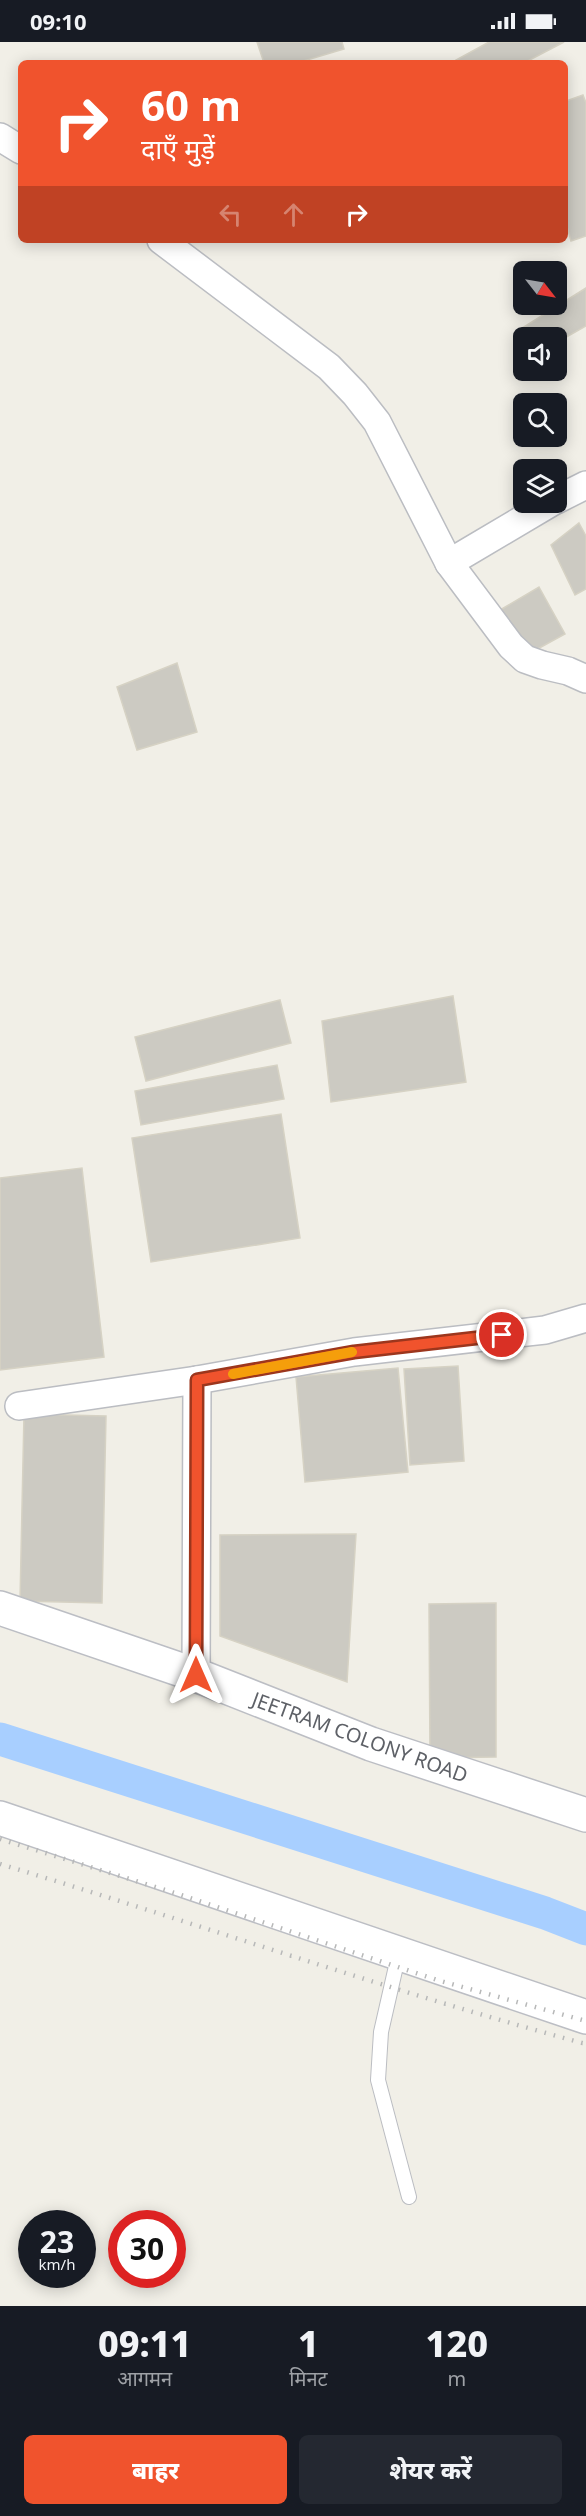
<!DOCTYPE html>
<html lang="hi">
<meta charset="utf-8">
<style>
:root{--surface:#171b24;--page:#242831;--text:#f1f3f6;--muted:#9ea1a6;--accent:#f0532d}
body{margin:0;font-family:"Noto Sans","Noto Sans Devanagari",sans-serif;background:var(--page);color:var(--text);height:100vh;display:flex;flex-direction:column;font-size:22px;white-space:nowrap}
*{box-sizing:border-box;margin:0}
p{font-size:20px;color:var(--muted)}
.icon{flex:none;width:33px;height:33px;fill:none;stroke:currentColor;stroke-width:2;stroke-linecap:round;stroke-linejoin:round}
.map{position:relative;height:2264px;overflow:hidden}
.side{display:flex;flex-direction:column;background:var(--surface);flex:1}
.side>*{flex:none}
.guide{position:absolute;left:18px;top:18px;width:550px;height:183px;border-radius:9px;box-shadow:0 3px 15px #0003;background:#f0532d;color:#fff;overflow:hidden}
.needle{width:39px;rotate:121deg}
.fabs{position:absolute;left:513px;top:219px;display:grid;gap:12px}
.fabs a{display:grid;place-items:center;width:54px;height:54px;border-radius:9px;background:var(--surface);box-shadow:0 3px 15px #0003;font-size:30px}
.speed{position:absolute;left:18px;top:2168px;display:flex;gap:12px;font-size:30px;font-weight:700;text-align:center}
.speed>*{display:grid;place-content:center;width:78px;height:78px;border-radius:50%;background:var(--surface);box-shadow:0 3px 15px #0003;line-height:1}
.speed small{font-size:15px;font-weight:400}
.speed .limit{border:9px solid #d22;background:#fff;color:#111}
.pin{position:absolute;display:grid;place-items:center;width:51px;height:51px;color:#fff;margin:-26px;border:3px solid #fff;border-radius:50%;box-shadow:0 2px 6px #0007}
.me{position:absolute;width:66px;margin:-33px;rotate:0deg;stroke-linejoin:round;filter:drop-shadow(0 0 4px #0008)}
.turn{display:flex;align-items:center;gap:21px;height:126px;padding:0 24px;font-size:27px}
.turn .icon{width:78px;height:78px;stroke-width:2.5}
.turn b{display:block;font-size:42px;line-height:51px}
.lanes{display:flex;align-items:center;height:57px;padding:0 24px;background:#0003;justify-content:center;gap:30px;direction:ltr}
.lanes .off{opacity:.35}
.eta{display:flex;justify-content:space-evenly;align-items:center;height:102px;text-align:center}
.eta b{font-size:36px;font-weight:800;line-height:42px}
.button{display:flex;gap:12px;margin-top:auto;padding:12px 24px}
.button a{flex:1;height:69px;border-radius:9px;background:var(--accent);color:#fff;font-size:24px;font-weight:800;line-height:69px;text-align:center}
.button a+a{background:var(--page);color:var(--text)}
.status{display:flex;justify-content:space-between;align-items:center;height:42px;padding:0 30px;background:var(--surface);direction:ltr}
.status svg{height:16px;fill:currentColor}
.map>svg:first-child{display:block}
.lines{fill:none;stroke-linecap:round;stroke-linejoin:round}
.canal{stroke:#a8cfff;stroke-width:33}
.building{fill:#cccac2;stroke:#d6d2c4;stroke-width:1.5}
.lane-casing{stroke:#bbbdc2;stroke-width:16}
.street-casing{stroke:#bbbdc2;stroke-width:30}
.secondary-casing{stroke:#bcbec4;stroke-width:36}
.lane{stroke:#fff;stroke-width:14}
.street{stroke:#fff;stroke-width:27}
.secondary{stroke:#fff;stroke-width:33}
.rail{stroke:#b7b8b8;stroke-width:4.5;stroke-dasharray:1.5 8;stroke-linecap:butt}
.route-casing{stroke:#9c361d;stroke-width:15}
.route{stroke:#f0532d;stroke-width:10}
.slow{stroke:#f59e0b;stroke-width:10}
.labels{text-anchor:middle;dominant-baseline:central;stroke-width:4.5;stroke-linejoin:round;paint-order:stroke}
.street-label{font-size:20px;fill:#5e6167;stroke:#fff}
</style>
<div class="status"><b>09:10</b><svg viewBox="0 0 49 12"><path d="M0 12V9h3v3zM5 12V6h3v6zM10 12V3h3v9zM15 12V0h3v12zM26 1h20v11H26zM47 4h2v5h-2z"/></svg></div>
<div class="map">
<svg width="586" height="2264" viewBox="0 0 586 2264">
<rect width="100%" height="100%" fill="#f1efe7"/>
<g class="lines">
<path class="canal" d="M0 1697 545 1871 586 1887"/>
</g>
<g class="building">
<path d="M257 0H342L344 7 297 21H264Z"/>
<path d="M489 0H564L524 21H458L456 18Z"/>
<path d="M583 53 586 61V194L571 199 566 181V59Z"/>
<path d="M586 246V284L556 301V296H524L519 288Z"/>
<path d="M579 481 586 494V547L575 553 551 503Z"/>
<path d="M539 545 565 592 532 610 495 571Z"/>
<path d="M177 621 197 690 137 708 117 645Z"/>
<path d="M453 954 466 1040 331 1060 322 979Z"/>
<path d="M280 958 291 1001 146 1039 135 995Z"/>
<path d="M277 1023 284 1057 141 1083 135 1049Z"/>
<path d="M281 1072 300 1196 151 1220 132 1096Z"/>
<path d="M82 1126 104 1315 0 1328V1136Z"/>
<path d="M458 1324 464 1419 410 1423 404 1327Z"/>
<path d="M398 1326 408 1430 305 1440 296 1335Z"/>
<path d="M24 1372 106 1374 102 1561 20 1559Z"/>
<path d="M356 1492 347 1640 220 1594V1493Z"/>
<path d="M496 1561V1715L430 1716 429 1562Z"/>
</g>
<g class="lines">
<defs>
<path id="lane" d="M399 1911 381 1990 378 2038 409 2155"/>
<g id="street">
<path d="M0 95 21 108"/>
<path d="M161 198 329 325 355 352 377 380 449 521 511 604 525 617 542 623 568 629 586 637"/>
<path d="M556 458 586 443"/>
<path d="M449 521 552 460"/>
<path d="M19 1364 197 1338 354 1310 545 1288 586 1276"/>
<path d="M196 1633 197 1338"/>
</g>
<g id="secondary">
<path d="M0 1566 196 1633 371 1702 586 1773"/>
<path d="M0 1776 586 1975"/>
</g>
</defs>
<use href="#lane" class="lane-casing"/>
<use href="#street" class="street-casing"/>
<use href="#secondary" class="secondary-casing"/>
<use href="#lane" class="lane"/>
<use href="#street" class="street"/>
<use href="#secondary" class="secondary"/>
<g class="rail">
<path d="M0 1797 178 1852 437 1938 586 1979"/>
<path d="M0 1822C196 1881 389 1949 586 2002"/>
</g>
</g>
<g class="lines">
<defs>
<path id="route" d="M196 1633 197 1338 354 1310 502 1293"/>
</defs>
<use href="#route" class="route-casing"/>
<use href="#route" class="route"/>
<path class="slow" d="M233 1332 352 1310"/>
</g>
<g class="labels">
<g class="street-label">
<text transform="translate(360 1695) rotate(20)">JEETRAM COLONY ROAD</text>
</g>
</g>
</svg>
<div class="fabs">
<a><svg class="needle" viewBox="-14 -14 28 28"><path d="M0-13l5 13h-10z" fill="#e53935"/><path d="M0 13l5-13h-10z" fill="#9ea1a6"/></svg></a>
<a><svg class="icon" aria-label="sound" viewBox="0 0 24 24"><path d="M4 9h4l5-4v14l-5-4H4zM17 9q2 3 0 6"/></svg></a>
<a><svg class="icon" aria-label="search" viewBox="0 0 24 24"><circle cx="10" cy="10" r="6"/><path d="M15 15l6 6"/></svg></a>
<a><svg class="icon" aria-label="layers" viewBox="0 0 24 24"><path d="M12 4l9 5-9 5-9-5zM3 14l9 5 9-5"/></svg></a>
</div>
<div class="speed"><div>23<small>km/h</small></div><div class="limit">30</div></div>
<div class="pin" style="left:502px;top:1293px;background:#d93025"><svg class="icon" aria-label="arrive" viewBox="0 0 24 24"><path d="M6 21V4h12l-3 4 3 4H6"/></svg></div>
<svg class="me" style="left:196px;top:1633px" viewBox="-20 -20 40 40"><path d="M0-17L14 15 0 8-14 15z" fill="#f0532d" stroke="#fff" stroke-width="4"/></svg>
<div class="guide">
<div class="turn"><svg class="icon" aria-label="right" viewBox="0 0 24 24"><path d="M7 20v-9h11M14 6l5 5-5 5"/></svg><div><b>60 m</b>दाएँ मुड़ें</div></div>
<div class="lanes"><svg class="icon off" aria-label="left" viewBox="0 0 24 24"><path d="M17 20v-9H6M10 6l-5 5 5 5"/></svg><svg class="icon off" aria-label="ahead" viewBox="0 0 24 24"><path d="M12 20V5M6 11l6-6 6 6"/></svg><svg class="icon" aria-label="right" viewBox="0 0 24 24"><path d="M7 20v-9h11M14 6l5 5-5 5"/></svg></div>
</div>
</div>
<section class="side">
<div class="eta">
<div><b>09:11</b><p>आगमन</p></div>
<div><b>1</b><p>मिनट</p></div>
<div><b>120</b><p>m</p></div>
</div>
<div class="button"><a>बाहर</a><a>शेयर करें</a></div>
</section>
